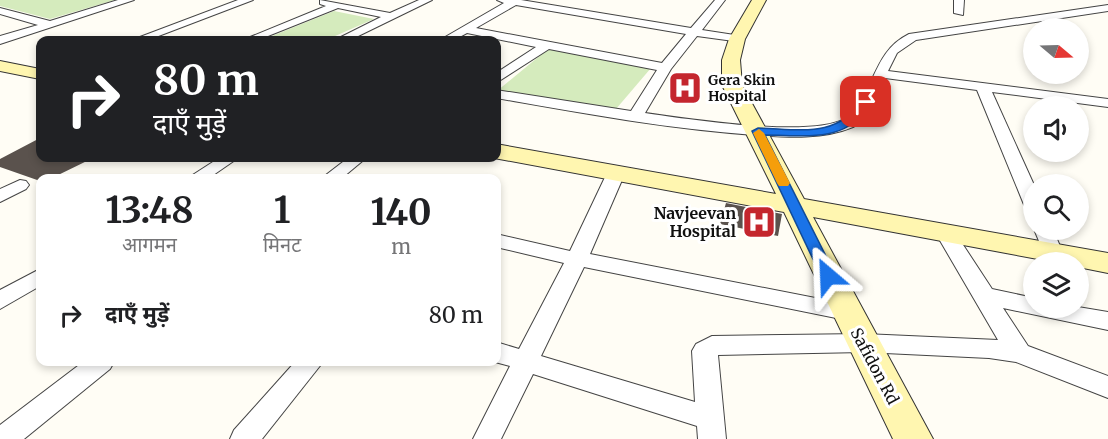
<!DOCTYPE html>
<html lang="hi">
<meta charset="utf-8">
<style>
:root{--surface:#fff;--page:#f2f2f2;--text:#202124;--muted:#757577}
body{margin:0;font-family:Merriweather,"Noto Sans Devanagari",serif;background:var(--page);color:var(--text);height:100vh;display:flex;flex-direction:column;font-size:22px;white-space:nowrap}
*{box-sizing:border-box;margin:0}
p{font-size:20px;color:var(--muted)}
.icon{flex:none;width:33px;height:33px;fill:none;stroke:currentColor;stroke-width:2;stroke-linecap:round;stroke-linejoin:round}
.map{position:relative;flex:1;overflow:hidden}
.panel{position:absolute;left:36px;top:174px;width:465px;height:192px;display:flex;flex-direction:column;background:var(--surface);border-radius:12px;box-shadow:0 3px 9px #0003}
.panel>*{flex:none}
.guide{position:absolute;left:36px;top:36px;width:465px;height:126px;border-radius:12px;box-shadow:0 3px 9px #0003;background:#202124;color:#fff;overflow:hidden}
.needle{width:39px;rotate:109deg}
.tools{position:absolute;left:1023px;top:18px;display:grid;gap:12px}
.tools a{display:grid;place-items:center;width:66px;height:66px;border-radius:50%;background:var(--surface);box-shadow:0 3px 9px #0003;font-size:30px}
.pin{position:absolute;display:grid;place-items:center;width:51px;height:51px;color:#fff;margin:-26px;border-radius:12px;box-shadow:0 3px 9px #0006}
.me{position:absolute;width:66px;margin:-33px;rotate:334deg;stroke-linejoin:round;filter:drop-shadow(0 0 4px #0008)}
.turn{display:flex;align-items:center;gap:21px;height:126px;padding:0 18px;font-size:27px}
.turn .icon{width:78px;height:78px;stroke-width:2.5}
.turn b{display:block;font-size:42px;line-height:51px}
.eta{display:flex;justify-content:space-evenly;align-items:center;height:102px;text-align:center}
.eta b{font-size:36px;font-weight:700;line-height:42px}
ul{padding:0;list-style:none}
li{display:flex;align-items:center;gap:18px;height:78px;padding:0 18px}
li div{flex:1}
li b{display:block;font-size:22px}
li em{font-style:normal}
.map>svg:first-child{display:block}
.green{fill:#d5ebbd}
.building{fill:#5a524d}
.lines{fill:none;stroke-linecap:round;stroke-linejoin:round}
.street-casing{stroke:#444;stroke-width:2}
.secondary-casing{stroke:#333;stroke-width:2}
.street{fill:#fff;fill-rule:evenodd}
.secondary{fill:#fff6b0;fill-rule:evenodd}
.route{fill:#1a73e8;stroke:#114b97;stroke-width:1.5}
.slow{fill:#f59e0b}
.labels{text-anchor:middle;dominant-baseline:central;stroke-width:6;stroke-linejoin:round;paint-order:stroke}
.far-poi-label{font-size:14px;font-weight:bold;fill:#111;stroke:#fff;text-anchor:start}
.poi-label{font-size:16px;font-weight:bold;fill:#111;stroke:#fff;text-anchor:end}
.street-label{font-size:16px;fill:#111;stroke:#fff}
</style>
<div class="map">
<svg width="1108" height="439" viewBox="0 0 1108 439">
<rect width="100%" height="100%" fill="#fffdf5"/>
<g class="green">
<path d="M0 0H115L50 19 0 6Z"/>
<path d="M334 11 374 19 326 40H262Z"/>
<path d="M548 49 651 68 616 109 497 91Z"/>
</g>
<g class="building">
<path d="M40 138V158H93L52 178H40V181L0 167V159Z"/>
<path d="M726 203 782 214 778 236 720 224Z"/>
</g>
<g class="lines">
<defs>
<g id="street">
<path d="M118 0H134L0 44V36L38 25 0 14V8L50 21Z"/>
<path d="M238 0H253L148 40H132Z"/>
<path d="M320 0 390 13 419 0H432L350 40H335L381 17 338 8 258 40H243L326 6 320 4Z"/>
<path d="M497 0H521L691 28 715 0H725L702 30 741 36V42L697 36 671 69 645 113C686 119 810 138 844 119 849 117 854 111 857 107 876 80 877 50 909 34L1108 5V11L916 40 897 53 888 71 1108 99V107L992 92 1034 185V213L1025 207 977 90 885 78C878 95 870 119 853 127 822 140 786 137 754 135 667 129 582 113 496 98V90L631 111 657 70 549 49 496 83V73L536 47 467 33 454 40H440L504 3ZM516 5 686 34 662 63 476 28Z"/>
<path d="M954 0H964L963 15 954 13Z"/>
<path d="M219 158H238L209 178H188Z"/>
<path d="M348 158H366L342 178H322Z"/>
<path d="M616 168 625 173 590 254 846 304 854 306 858 312 854 318 846 320 584 267 541 356 695 402 692 351 696 344 712 336 864 334 998 340 935 232 938 228H952L992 289 1034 298V308L1078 307 1108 312V330L1003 308 1028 346 1108 376V398L1016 362 989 358 864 352 718 355 726 439H698L697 426 533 374 501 439H473L510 366 495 362 496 342 519 349 564 263 496 247V234L570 251 607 173Z"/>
<path d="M20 180 26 181 29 185 26 189 0 202V189Z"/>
<path d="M1034 229 1053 230 1063 253 1060 258H1046Z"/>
<path d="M40 269V286L0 309V290Z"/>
<path d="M83 362H114L110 369 24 439H0V425Z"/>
<path d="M295 362H323L262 439H230L234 430Z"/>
</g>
<g id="secondary">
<path d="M752 0H766L745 39 740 60 742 85 804 199 1108 253V273L1078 267V262H1054L813 217 933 439H893L784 212 494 158 496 144 776 194 722 85V60L729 39Z"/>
<path d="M0 61 40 69V79L0 71Z"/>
</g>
</defs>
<use href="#street" class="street-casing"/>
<use href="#secondary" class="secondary-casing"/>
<use href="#street" class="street"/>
<use href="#secondary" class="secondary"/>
</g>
<path class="route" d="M866 99 871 102C848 144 807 135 765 135L836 276 828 281 821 276 752 131 758 128C799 129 837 139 862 100Z"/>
<path class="slow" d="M759 129 764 133 790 183 788 186H779L777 183 753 133Z"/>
<defs>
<symbol id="hospital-square" viewBox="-11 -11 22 22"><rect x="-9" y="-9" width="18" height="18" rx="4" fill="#c4262e" stroke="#fff"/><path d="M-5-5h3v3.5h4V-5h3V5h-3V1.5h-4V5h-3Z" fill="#fff"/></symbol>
</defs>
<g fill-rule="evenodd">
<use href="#hospital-square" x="666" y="69" width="38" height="38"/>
<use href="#hospital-square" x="740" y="203" width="38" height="38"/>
</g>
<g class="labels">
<g class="far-poi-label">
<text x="708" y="80">Gera Skin<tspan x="708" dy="16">Hospital</tspan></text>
</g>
<g class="poi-label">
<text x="736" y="213">Navjeevan<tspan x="736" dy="18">Hospital</tspan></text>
</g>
<g class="street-label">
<text transform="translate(875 366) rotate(62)">Safidon Rd</text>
</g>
</g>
</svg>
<div class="tools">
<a><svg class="needle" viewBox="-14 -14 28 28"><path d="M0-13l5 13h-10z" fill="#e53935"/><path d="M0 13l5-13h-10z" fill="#757577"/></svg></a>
<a><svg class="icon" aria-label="sound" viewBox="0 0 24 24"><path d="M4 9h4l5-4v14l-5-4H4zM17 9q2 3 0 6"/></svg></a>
<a><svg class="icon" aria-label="search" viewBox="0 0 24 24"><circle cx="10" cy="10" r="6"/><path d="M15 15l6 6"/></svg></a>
<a><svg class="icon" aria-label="layers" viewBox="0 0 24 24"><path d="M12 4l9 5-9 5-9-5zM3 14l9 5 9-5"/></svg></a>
</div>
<div class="pin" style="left:866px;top:102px;background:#d93025"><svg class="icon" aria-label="arrive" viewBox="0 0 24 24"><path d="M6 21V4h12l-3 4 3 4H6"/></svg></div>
<svg class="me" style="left:828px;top:276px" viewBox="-20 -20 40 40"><path d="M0-17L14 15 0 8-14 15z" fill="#1a73e8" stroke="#fff" stroke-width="4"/></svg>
<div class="guide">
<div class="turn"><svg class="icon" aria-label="right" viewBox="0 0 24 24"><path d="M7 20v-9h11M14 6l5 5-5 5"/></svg><div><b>80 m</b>दाएँ मुड़ें</div></div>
</div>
<section class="panel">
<div class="eta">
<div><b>13:48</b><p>आगमन</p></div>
<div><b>1</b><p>मिनट</p></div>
<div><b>140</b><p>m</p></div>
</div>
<ul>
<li><svg class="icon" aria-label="right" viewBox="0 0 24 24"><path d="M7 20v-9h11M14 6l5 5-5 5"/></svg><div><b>दाएँ मुड़ें</b></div><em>80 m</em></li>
</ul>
</section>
</div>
